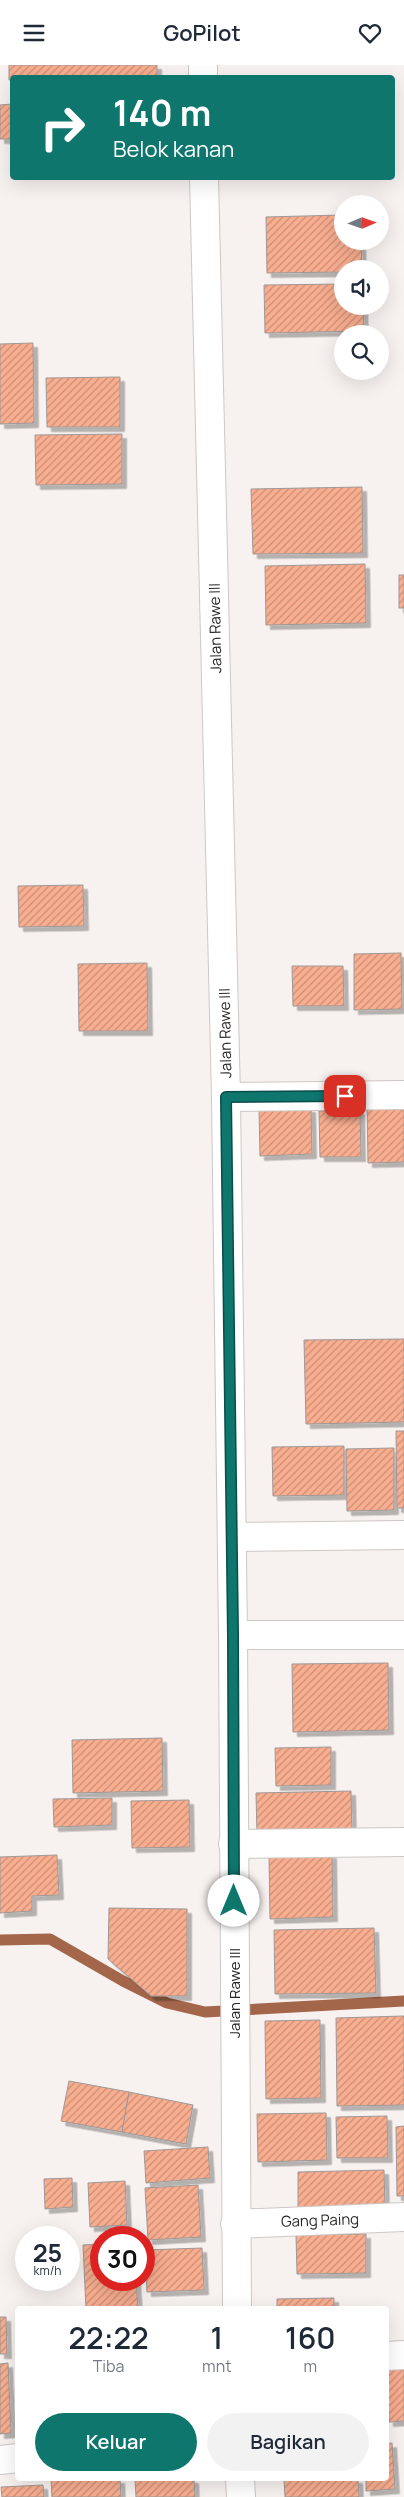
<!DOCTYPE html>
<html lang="id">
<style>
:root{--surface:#fff;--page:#f2f2f3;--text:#1f2937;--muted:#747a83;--accent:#0f766e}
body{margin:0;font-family:Manrope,sans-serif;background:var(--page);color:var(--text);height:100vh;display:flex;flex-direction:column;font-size:19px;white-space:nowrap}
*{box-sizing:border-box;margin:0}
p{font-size:16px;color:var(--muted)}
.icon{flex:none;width:28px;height:28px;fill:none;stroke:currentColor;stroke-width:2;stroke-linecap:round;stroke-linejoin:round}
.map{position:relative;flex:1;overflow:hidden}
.sheet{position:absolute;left:15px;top:2241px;width:374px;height:175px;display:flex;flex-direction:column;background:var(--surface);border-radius:5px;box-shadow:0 5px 20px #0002}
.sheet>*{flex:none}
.top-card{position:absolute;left:10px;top:10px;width:385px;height:105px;border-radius:5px;box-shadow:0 5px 20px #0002;background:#0f766e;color:#fff;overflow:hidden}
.needle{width:32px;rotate:88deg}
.fabs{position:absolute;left:334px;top:130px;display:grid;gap:10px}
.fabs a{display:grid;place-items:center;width:55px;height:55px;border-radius:50%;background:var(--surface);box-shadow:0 5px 20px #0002;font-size:25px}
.speed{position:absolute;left:15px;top:2161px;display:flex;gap:10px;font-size:25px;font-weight:700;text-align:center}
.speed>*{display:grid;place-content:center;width:65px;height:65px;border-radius:50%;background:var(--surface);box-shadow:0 5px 20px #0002;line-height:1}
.speed small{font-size:12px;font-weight:400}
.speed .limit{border:8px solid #d22;background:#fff;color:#111}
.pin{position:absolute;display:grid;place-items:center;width:42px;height:42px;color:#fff;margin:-21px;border-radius:10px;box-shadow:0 2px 8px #0006}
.me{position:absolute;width:55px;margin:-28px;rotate:0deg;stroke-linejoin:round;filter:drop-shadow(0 0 4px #0008)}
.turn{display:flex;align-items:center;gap:18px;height:105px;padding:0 20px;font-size:22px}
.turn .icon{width:65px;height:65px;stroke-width:2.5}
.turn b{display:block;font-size:35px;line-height:42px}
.eta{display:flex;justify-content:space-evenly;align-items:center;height:85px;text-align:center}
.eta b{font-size:30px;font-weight:600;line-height:35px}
.action{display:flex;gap:10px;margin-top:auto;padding:10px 20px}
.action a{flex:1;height:58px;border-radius:30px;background:var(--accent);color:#fff;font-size:20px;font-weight:600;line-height:58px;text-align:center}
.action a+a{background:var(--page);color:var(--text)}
header{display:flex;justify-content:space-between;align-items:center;height:65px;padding:0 20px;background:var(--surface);font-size:22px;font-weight:600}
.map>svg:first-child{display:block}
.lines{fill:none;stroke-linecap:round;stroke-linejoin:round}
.stream{stroke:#a4664b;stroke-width:11}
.building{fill:url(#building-hatch);stroke:#9e9897;filter:url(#shadow)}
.minor-casing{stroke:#cdc8c6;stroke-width:30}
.minor{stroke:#fff;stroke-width:28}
.route-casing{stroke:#0a4d48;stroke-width:12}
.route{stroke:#0f766e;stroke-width:9}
.labels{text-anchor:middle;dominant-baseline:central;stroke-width:4;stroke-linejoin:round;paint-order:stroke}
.street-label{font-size:15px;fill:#2a2827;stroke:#fff}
</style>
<header><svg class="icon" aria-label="menu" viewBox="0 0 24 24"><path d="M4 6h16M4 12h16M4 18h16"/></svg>GoPilot<svg class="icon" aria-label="heart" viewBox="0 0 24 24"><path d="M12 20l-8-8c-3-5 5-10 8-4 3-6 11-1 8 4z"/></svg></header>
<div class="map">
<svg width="404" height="2432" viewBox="0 0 404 2432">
<defs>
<pattern id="building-hatch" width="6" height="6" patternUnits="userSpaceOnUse" patternTransform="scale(1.25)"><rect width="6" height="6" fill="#f9ae90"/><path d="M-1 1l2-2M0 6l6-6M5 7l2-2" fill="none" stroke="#ca8e76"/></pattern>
<filter id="shadow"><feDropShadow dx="4.5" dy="4.5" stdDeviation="0" flood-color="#0004"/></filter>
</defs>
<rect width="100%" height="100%" fill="#f7f1ef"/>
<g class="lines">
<path class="stream" d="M0 1875 50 1874 123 1916 167 1938 205 1947 404 1936"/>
</g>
<g class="building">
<path d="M9 0H157V12H12V15H9Z"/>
<path d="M12 39V74H0V40Z"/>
<path d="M342 150V176H361L362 204H342V207L267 208 266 152Z"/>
<path d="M342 219V241H363L364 266 265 268 264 220Z"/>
<path d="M33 278 34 358 0 359V279Z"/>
<path d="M120 312V362H47L46 313Z"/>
<path d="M122 369V419L36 420 35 370Z"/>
<path d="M362 422 363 488 253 489 251 424Z"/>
<path d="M365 499 366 558 266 560 265 501Z"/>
<rect x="399" y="510" width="5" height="33"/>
<path d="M83 820 84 861 19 862 18 821Z"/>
<path d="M401 888 402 944 354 945V889Z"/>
<path d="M147 898 148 966H79L78 899Z"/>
<path d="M292 901H343L344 941H293Z"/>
<path d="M367 1038H404V1097L368 1098Z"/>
<path d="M259 1043H311L312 1089 260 1091Z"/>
<path d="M360 1045 361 1092H320L319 1046Z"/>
<path d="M404 1274V1357L306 1359 304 1275Z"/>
<path d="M396 1366H404V1443H397Z"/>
<path d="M344 1381V1430L273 1431 272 1382Z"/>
<path d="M394 1383V1445L347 1446 346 1384Z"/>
<path d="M388 1598 389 1665 293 1667 292 1599Z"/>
<path d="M162 1673 163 1726 73 1728 72 1675Z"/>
<path d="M331 1682V1720L276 1721 275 1683Z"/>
<path d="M351 1726 352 1769 257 1770 256 1728Z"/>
<path d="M112 1733V1760L54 1762 53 1734Z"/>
<path d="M189 1735 190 1782 132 1783 131 1736Z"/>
<path d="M332 1789 333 1852 270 1854 269 1790Z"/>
<path d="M57 1790 59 1830 32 1831V1846L0 1848V1792Z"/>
<path d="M109 1843 187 1844V1931H151L108 1894Z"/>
<path d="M374 1863 376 1928 275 1929 274 1865Z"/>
<path d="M404 1951V2040L337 2041 336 1953Z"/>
<path d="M320 1955 321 2033 266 2034 265 1956Z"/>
<path d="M69 2016 129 2027 122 2067 61 2056Z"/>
<path d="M129 2027 193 2040 186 2079 122 2067Z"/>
<path d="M326 2048 327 2095 258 2097 257 2049Z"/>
<path d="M387 2051 388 2093H337L336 2052Z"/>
<path d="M404 2061V2131H397L396 2062Z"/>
<path d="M208 2082 210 2113 146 2118 144 2086Z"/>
<path d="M384 2105 385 2142 298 2143V2107Z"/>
<path d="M72 2113 73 2142 45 2144 44 2114Z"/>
<path d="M125 2116 127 2160 90 2162 88 2118Z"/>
<path d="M198 2120 201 2172 148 2175 145 2123Z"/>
<path d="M366 2169V2208L297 2209 296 2170Z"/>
<path d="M101 2179V2215H136L138 2244H86L83 2180Z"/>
<path d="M202 2183 204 2225 147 2227 145 2185Z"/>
<path d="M334 2233V2244H277V2234Z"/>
<path d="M0 2252H6L7 2289H0Z"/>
<path d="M8 2298 11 2368 0 2369V2299Z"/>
<path d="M404 2302V2356L389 2357 387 2303Z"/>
<path d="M392 2378 395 2424 366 2426V2414H386V2379Z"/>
<path d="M51 2414H120L121 2432H52Z"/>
<path d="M135 2414H194L195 2432H136Z"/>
<path d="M284 2414H358L359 2432H285Z"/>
<path d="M43 2420 44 2432H2L1 2422Z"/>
</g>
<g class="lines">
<defs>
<g id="minor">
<path d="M203 12V0"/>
<path d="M204 112 226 1032 233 1570 237 2244"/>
<path d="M226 1032 404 1030"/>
<path d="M232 1472 404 1470"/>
<path d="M233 1570H404"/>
<path d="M233 1779 404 1777"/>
<path d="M235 2159 404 2152"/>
<path d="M386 2291 404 2290"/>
<path d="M0 2395 18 2393"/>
<path d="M240 2414 241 2432"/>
</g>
</defs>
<use href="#minor" class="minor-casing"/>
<use href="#minor" class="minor"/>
</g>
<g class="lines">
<defs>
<path id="route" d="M234 1836 233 1570 226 1032 345 1031"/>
</defs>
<use href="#route" class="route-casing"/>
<use href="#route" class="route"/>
</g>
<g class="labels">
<g class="street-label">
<text transform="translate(215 563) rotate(-91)">Jalan Rawe III</text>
<text transform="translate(225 968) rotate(-91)">Jalan Rawe III</text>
<text transform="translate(234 1928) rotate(-90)">Jalan Rawe III</text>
<text transform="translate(320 2155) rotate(-2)">Gang Paing</text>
</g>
</g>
</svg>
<div class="fabs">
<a><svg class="needle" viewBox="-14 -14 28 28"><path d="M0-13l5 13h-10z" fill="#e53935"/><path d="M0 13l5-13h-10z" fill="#747a83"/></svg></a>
<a><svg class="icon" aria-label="sound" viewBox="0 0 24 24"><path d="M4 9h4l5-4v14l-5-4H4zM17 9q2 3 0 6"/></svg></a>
<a><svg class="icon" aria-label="search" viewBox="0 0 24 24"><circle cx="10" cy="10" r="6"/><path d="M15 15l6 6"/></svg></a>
</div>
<div class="speed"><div>25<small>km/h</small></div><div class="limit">30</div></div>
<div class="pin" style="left:345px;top:1031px;background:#d93025"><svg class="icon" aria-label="arrive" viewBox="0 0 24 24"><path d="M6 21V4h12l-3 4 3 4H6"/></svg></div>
<svg class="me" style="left:234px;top:1836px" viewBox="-20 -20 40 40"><circle r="19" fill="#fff"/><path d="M0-13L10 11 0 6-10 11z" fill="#0f766e"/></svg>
<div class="top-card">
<div class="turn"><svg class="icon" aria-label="right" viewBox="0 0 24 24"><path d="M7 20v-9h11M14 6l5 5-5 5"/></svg><div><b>140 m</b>Belok kanan</div></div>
</div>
<section class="sheet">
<div class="eta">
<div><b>22:22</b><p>Tiba</p></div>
<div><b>1</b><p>mnt</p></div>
<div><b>160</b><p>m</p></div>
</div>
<div class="action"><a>Keluar</a><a>Bagikan</a></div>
</section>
</div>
